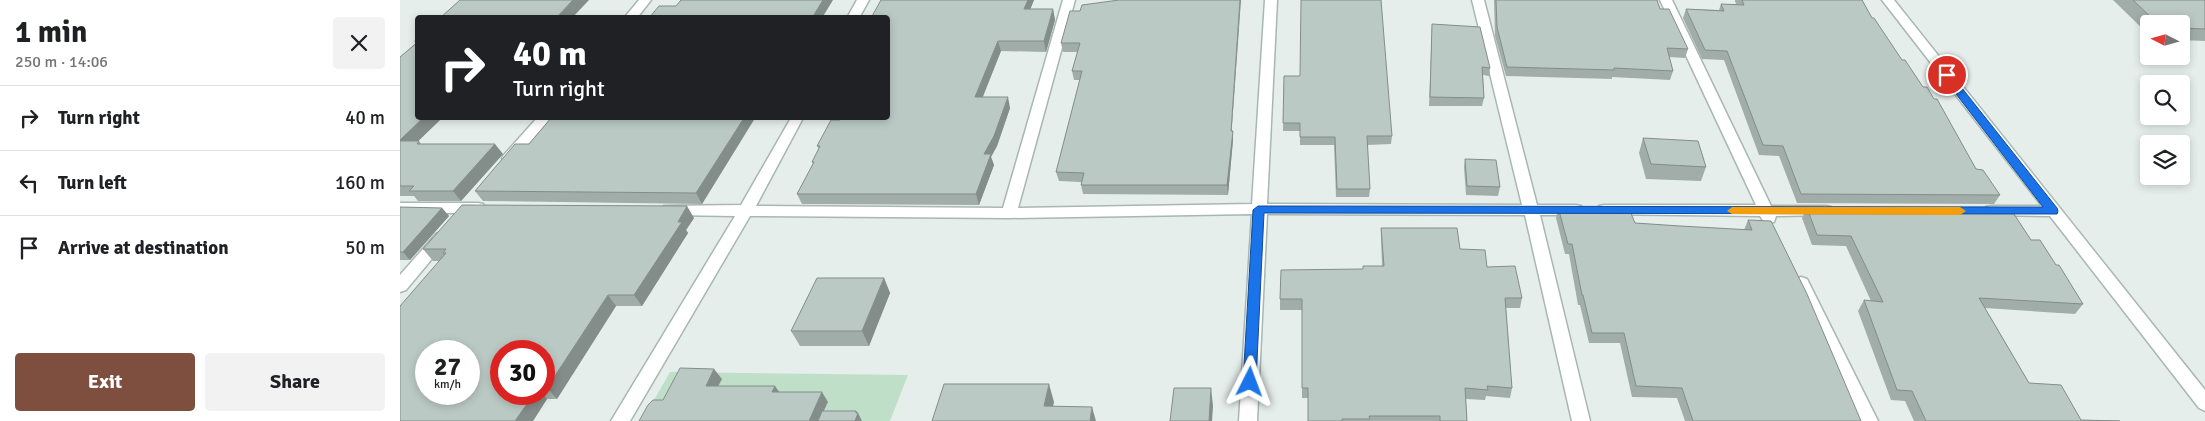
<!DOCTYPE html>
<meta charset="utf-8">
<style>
:root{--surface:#fff;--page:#f2f2f2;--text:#202124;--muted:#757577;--line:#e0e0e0;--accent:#7e4f3f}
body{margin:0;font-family:Signika,sans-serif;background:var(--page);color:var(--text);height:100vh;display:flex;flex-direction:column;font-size:19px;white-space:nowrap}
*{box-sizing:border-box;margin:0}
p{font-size:16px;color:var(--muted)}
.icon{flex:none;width:28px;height:28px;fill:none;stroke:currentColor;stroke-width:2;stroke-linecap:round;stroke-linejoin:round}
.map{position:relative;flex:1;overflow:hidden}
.panel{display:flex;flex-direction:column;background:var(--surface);width:400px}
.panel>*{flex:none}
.guide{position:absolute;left:15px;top:15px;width:475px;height:105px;border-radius:5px;box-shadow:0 2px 8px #0003;background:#202124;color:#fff;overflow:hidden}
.needle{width:32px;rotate:276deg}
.tools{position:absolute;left:1740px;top:15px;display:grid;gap:10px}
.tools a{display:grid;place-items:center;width:50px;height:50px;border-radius:5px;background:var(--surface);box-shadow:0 2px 8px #0003;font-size:25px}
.speed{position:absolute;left:15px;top:340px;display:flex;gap:10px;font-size:25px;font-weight:700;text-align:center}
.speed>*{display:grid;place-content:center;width:65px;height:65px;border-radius:50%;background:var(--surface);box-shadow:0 2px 8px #0003;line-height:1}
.speed small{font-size:12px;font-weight:400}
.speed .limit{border:8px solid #d22;background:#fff;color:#111}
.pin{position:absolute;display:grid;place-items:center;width:42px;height:42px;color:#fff;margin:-21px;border:2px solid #fff;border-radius:50%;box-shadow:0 1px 5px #0007}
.me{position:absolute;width:55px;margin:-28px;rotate:3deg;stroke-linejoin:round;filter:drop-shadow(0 0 4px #0008)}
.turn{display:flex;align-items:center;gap:18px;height:105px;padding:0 15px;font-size:22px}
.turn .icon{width:65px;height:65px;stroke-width:2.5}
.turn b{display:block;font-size:35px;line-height:42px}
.round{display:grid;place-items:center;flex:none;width:52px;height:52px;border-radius:5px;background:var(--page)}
.overview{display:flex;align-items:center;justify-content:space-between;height:85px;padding:0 15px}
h1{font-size:30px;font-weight:800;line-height:38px}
.action{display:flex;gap:10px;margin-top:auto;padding:10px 15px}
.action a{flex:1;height:58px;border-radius:5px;background:var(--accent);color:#fff;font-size:20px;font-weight:800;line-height:58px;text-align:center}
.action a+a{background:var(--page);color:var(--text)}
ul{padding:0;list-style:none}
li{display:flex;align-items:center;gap:15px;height:65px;padding:0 15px;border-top:1px solid var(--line)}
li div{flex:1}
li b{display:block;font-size:19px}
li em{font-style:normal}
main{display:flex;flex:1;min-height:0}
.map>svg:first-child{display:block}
.green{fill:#bfdfc9}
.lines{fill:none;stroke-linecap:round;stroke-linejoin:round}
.minor-casing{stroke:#a8b7b2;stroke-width:3}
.minor{fill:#fff;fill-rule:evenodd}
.wall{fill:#a1ada9;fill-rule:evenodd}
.shaded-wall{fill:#838d89}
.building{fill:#bbc9c4;stroke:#838d89;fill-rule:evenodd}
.route{fill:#1a73e8;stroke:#114b97}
.slow{fill:#f59e0b}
</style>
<main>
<section class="panel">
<div class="overview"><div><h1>1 min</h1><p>250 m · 14:06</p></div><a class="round"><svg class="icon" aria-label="close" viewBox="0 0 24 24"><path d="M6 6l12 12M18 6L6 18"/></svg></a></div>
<ul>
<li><svg class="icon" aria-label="right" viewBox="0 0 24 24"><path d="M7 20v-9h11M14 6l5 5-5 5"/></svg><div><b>Turn right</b></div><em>40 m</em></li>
<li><svg class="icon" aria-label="left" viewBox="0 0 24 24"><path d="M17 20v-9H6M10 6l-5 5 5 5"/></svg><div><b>Turn left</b></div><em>160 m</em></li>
<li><svg class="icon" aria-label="arrive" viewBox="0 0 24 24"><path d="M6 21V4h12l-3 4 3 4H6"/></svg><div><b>Arrive at destination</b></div><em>50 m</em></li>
</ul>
<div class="action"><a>Exit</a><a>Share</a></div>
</section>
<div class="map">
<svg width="1805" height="421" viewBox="0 0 1805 421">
<rect width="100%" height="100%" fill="#e6eeeb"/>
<path class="green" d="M270 372 508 375 490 421H242Z"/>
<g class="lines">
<defs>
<g id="minor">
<path d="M239 0H251L237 18H224Z"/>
<path d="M457 0H469L459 18H447Z"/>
<path d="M663 0H675L618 208 852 204 865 0H877L867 204 1122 205 1072 0H1084L1137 205H1176L1181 206 1183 210 1181 214 1176 215H1140L1190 421H1172L1125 215 867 214 857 421H839L852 214 609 218 350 216 230 421H211L335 216 269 215 264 214 262 210 264 206 341 205 391 118H403L356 206 603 208Z"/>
<path d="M1260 0H1272L1371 206H1426L1431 207 1434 211 1431 215 1376 216 1374 222 1369 223 1364 222 1360 216 1199 214 1197 210 1199 206 1204 205H1356Z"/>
<path d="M1482 0H1494L1805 390V411L1799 408 1650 216 1586 215 1583 211 1586 207 1591 206H1642Z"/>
<path d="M137 118H151L114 161H104L102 158 104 155Z"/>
<path d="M0 203H78L83 204 85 208 83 212 78 213H0Z"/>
<path d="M41 232 46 234 49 238 46 242 6 290 0 292V275L36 234Z"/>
<path d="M1401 277 1407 279 1478 421H1460L1393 283 1395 279Z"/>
</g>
</defs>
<use href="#minor" class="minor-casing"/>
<use href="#minor" class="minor"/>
</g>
<g class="wall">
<path d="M481 0H634L630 9H653L655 20 646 52 601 51 583 97 610 108 597 146 591 157 594 165 579 205 402 204 397 194 413 164 412 162 419 149 417 146 440 120 488 118Z"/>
<path d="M719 0 832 131 833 140 828 195 683 194 681 185V182L659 181 656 172 680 80H674L672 71 678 52H663L661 43 680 11Z"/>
<path d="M1094 0H1257L1260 9 1288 49 1285 58 1269 57 1273 71 1270 80 1212 77V79L1106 76 1095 36Z"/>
<path d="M1335 0H1462L1472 18 1502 60 1576 169 1600 195 1594 204 1397 203 1379 156 1359 155 1324 60 1302 59 1283 18 1286 9 1319 10 1321 4H1336L1335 1Z"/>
<path d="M1713 0H1805V41L1781 40V24H1749V35Z"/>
<path d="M1032 24 1090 68 1089 76 1083 75 1084 98 1082 106H1029Z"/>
<path d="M18 37V118H40L41 119 18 141H19L21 144 103 154 61 201H18L14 196H0V57L16 43 14 41Z"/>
<path d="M884 76 992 136 991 144 967 145 970 189 969 197H936L934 145H900V131H883Z"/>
<path d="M151 118H355L302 204 83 201 75 191 129 144Z"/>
<path d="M1243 138 1306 167 1301 181 1246 179 1239 153Z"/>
<path d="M1065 159 1100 187 1098 196 1066 195 1064 167Z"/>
<path d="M0 207 42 208 49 216 10 260H0Z"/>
<path d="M1158 207 1235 223 1280 226 1344 230 1348 220 1461 421H1285L1277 398 1232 397 1220 343H1189L1180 305H1178L1169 254H1165L1156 218Z"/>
<path d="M1407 208 1631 240 1656 265 1683 304 1675 314 1585 308 1629 383 1681 420 1720 421H1514L1505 401 1491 400 1458 311 1464 300 1471 301 1446 246 1412 245 1402 218Z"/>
<path d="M294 218 286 230 288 233 242 306H216L157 399H147L133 421H0L40 261H33L23 249ZM144 351V394H101Z"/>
<path d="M981 228 1060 249 1087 267 1122 298 1120 308H1106L1112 388 1110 398 1086 396 1085 400 1066 399 1067 421H908V398H902V310H880V299L963 269 982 266 981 238Z"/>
<path d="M484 278 490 293 469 346H400L391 331Z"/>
</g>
<g class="shaded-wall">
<path d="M173 0H189L172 18H156Z"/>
<path d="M423 0H433L422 18H412Z"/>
<path d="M628 0H634L626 20 624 9Z"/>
<path d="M840 0H841L831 140V131Z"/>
<path d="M653 9 655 20 646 52 644 41Z"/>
<path d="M598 41 601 51 578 108 575 97Z"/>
<path d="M608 97 610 108 597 146 591 157 594 165 579 205 576 194 584 154Z"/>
<path d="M23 118H40L41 119 7 152 0 143V140Z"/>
<path d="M344 118H355L302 204 296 193Z"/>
<path d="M833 131V140L828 195 827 185Z"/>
<path d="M95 144 103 154 61 201 53 191Z"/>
<path d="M287 206 294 218 286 230 288 233 242 306 234 295Z"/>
<path d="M42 208 49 216 10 260 3 252Z"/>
<path d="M484 278 490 293 469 346 462 331Z"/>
<path d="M208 295 216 306 157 399 147 388Z"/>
<path d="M314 369 322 379 313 396 306 386Z"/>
<path d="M649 384 654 402 650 421 644 406Z"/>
<path d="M375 386 382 396 372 392Z"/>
<path d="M811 388 813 406 812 421H809Z"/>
<path d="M422 392 428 402 419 421H409Z"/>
<path d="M134 394H143L147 399 133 421H115Z"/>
<path d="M692 407 696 421H690Z"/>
<path d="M456 411 458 414V413L462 421H455Z"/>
</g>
<g class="building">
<path d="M60 0H173L156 18H40Z"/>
<path d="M281 0H423L412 18H249L259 6H276Z"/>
<path d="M481 0H628L624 9H653L644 41H598L575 97H608L594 136 584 154H591L576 194H397L414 162H412L420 146H417L431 120H440L442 118H488V18H471Z"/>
<path d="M719 0H840L831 131H833L827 185H681L684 173 656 172 682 71H672L680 43H661L670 11H680L682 5Z"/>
<path d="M901 0H981L992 136H967L970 189H937L935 137H900V123H883L884 76H900Z"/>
<path d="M1096 0H1257L1260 9H1269L1288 49 1267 48 1273 71 1214 68V70L1107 67 1097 27Z"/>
<path d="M1342 0H1462L1472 18H1474L1502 60H1505L1523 87H1527L1534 99H1537L1576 169 1583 170 1600 195 1401 194 1383 146 1363 145 1327 51 1305 50 1286 9 1324 11 1321 4 1344 5Z"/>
<path d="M1733 0H1805V29L1781 28V24H1758Z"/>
<path d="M1032 24 1080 27 1090 68 1082 67 1084 98 1030 97Z"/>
<path d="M18 42V118H23L0 140V57Z"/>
<path d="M151 118H344L296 193 75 191 115 144H129Z"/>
<path d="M1243 138 1298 141 1306 167 1251 164Z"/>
<path d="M0 141H19L17 144H95L53 191H9L14 186H0Z"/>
<path d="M1065 159 1096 160 1100 187 1067 186Z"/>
<path d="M62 205 287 206 278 222H282L234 295H208L147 388H144V351H101V394H134L115 421H0V306L46 253H43L46 249H23ZM26 351H69V394H26Z"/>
<path d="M0 207 42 208 3 252H0Z"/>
<path d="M1158 207 1230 211 1235 223 1280 226 1352 230 1348 220 1371 221 1407 294 1461 421H1293L1282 388 1236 386 1224 333H1192L1183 295H1182L1172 244H1168Z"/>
<path d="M1407 208H1610L1631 240H1640L1656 265H1659L1683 304 1579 298 1629 383 1661 385 1681 420 1720 421H1526L1512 391 1497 390 1464 300 1483 302 1451 236 1417 235Z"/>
<path d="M981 228H1057L1060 249 1085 250 1087 267 1115 266 1122 298H1105L1112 388 1087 386 1088 390 1065 388 1067 421H1040V416H969L970 419H942V421H908V388H902V299H880L881 270 963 269V266H984Z"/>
<path d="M417 278H484L462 331H391Z"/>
<path d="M280 368 314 369 306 386H375L372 392H422L409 421H239L248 405 253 400H263Z"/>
<path d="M544 384H649L644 406 692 407 690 421H532Z"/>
<path d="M774 388H811L809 421H770Z"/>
<path d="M422 411H456V413H458L455 421H418Z"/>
</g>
<path class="route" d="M1547 72 1550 73 1657 208 1658 211 1657 214 864 213 856 382 854 386 850 388 845 386 843 382 853 210 858 206 1643 207 1543 77 1542 75Z"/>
<path class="slow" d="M1332 207H1560L1566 211 1560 215 1332 214 1327 211Z"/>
</svg>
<div class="tools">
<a><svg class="needle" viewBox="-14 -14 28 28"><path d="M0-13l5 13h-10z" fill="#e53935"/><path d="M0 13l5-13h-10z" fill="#757577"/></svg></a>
<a><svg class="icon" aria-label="search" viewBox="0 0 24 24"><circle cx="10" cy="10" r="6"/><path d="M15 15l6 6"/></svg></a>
<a><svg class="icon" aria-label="layers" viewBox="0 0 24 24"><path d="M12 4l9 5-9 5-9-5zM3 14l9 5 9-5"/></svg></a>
</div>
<div class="speed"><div>27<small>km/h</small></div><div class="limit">30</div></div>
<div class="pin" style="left:1547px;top:75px;background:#d93025"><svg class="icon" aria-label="arrive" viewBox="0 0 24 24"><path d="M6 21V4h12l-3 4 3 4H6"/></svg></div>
<svg class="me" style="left:850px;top:382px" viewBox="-20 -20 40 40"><path d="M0-17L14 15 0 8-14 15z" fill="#1a73e8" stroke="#fff" stroke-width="4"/></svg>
<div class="guide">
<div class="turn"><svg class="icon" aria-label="right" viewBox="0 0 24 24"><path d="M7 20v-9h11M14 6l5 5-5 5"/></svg><div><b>40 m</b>Turn right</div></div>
</div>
</div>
</main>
